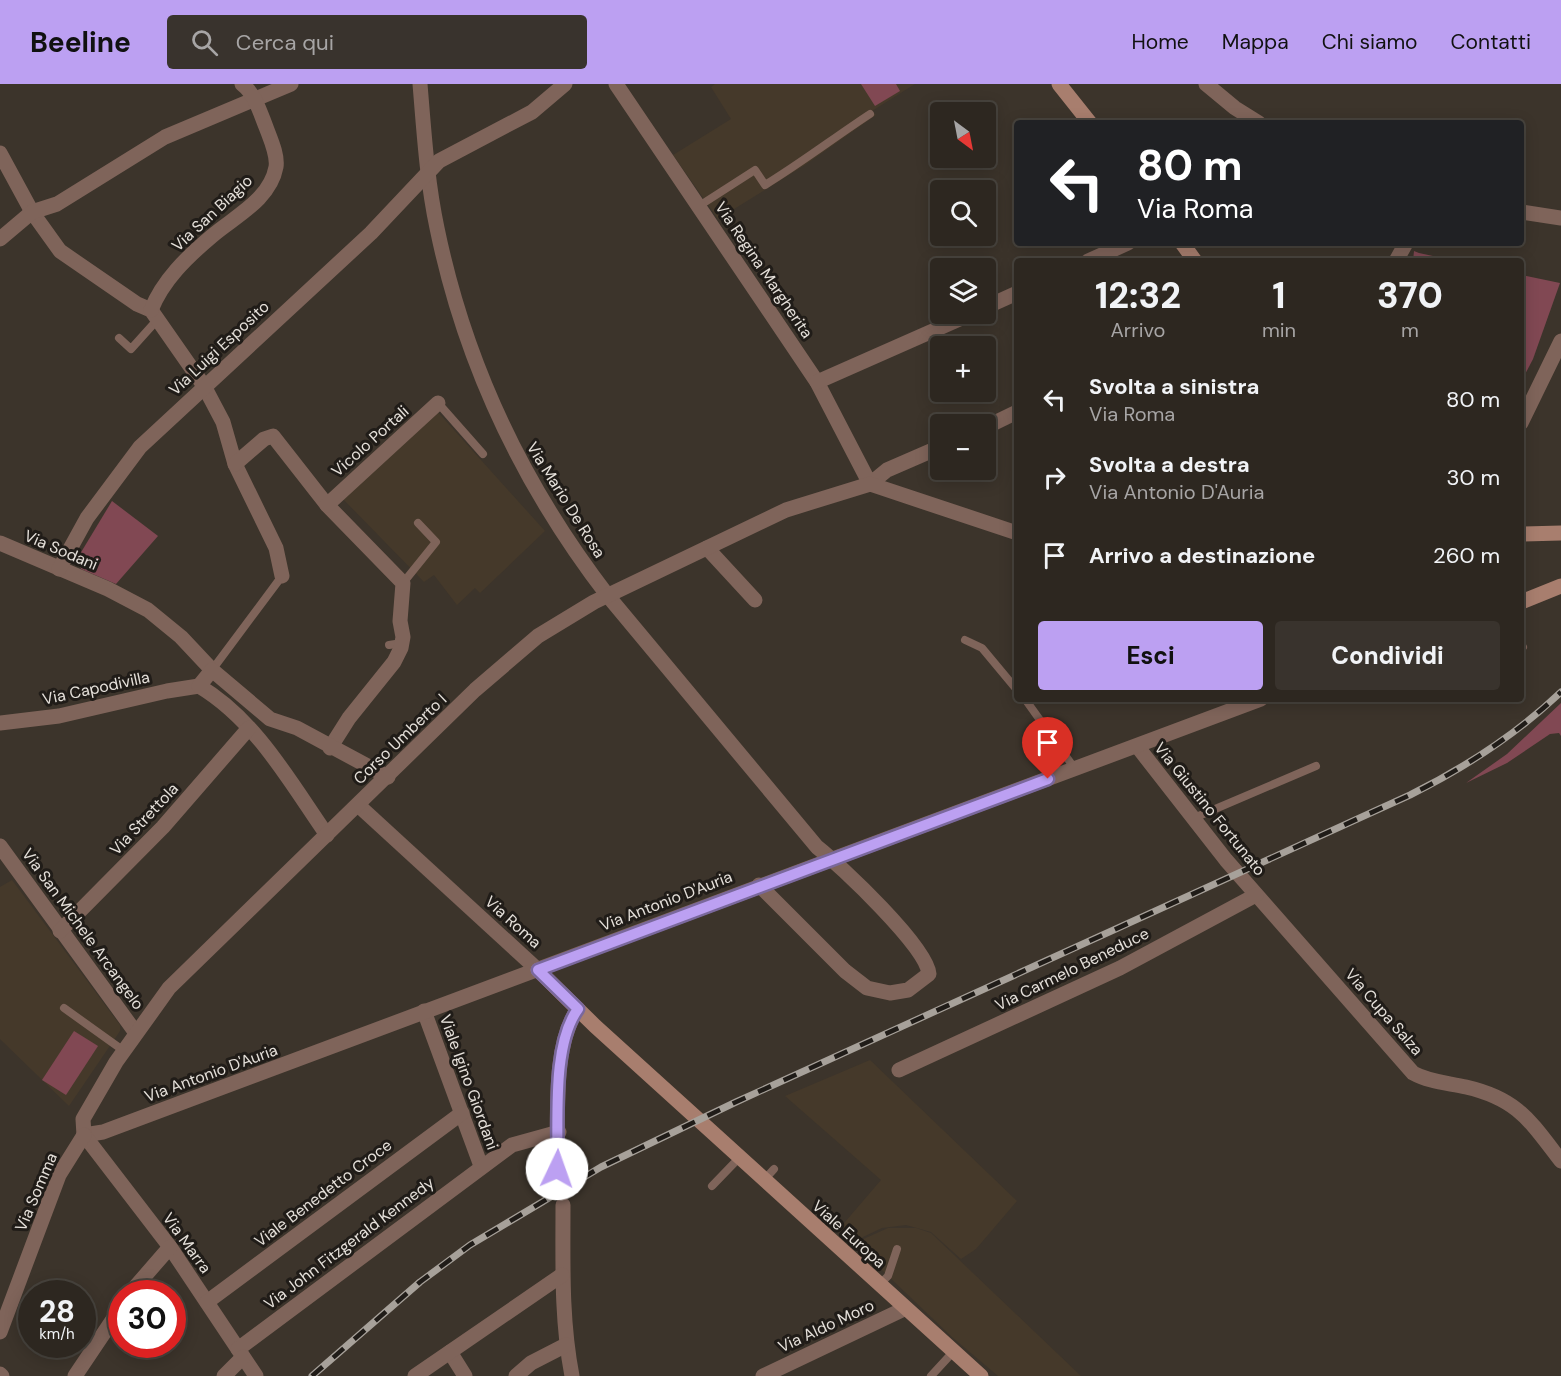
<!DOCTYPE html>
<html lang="it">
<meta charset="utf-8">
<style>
:root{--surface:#2d2720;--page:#39332d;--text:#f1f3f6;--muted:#a7a5a5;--line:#48443e;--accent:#bca0f2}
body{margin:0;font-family:"DM Sans",sans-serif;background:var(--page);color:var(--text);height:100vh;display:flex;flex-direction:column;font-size:22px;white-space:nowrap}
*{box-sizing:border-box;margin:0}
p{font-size:20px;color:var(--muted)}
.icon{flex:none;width:33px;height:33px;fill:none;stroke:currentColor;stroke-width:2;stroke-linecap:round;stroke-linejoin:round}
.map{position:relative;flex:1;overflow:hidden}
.drawer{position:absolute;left:1014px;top:174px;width:510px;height:444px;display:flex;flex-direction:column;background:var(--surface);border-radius:6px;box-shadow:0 3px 15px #0003,0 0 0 2px var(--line)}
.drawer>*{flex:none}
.top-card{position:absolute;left:1014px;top:36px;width:510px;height:126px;border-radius:6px;box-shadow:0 3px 15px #0003,0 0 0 2px var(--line);background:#202124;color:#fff;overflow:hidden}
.needle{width:39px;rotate:148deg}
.buttons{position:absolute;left:930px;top:18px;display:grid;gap:12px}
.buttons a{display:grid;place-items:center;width:66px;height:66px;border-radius:6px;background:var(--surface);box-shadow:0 3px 15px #0003,0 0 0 2px var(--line);font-size:30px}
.speed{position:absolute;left:18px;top:1196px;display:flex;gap:12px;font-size:30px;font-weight:700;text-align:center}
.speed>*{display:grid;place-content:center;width:78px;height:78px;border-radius:50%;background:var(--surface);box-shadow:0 3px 15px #0003,0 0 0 2px var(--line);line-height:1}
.speed small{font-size:15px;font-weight:400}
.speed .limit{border:9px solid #d22;background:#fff;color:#111}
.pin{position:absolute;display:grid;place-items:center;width:51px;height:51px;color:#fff;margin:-62px -26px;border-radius:50% 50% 50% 0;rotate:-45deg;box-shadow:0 0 6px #0007}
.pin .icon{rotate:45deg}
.me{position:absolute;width:66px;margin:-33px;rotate:3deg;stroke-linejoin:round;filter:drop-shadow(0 0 4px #0008)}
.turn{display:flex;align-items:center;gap:21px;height:126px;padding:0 24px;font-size:27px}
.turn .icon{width:78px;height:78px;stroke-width:2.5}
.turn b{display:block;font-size:42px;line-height:51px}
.eta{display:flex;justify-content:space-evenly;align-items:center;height:102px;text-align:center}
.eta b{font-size:36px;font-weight:800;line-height:42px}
.primary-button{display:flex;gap:12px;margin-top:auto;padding:12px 24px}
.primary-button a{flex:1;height:69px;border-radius:6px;background:var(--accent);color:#111;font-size:24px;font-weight:800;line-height:69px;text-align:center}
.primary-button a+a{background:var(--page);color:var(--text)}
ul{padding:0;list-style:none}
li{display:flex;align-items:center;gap:18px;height:78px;padding:0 24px}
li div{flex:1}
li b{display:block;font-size:22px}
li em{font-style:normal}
header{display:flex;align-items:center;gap:36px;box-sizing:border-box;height:84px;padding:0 30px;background:var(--accent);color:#111}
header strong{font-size:28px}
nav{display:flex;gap:33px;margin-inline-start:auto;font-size:21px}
.search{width:420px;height:54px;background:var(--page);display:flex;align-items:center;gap:15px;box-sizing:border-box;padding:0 21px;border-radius:6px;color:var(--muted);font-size:22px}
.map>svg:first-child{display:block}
.built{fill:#45392a}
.green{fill:#814853}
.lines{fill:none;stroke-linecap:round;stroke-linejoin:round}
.lane{stroke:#7f645a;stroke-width:8}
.street{stroke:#7f645a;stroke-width:15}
.secondary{stroke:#a87e6e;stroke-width:15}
.rail-casing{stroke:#a7a19a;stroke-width:7}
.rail{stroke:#201c18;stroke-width:4.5;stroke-dasharray:14;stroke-linecap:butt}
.route-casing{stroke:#7a689d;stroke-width:15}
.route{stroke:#bca0f2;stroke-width:10}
.labels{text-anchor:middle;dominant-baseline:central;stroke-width:6;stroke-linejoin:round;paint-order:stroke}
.street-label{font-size:16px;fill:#e5e0da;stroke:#201c18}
</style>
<header>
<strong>Beeline</strong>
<div class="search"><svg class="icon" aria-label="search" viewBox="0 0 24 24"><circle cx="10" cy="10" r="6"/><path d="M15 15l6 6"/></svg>Cerca qui</div>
<nav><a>Home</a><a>Mappa</a><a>Chi siamo</a><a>Contatti</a></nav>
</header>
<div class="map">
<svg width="1561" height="1292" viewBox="0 0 1561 1292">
<rect width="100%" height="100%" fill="#3c342b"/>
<g class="built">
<path d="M715 0H915L872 27 876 31 805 81 718 135 673 71 731 35 711 3Z"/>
<path d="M436 326 545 447 480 509 475 504 457 521 434 491 424 498 340 412Z"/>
<path d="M12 796 120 941V947L69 1022 0 955V803Z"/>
<path d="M870 976 1017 1117 976 1165 961 1175 931 1148 906 1141 882 1144 863 1153 859 1157 888 1144H916L931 1149 1081 1292H998L952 1253 839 1145 881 1096 785 1012Z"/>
</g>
<g class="green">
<path d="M861 0H896L900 7 875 22Z"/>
<path d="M1414 167 1419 169 1456 177H1413Z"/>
<path d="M1521 191 1560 199 1533 275 1521 298Z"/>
<path d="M112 417 158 452 116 500 81 485 77 475Z"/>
<path d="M1561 619V652L1559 649 1550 650 1507 679 1466 699 1507 670Z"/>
<path d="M74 947 98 962 66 1011 42 996Z"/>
</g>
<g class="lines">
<g class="lane">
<path d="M699 122 755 86 765 101C801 79 835 53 870 30"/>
<path d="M119 254 131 265 158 235"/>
<path d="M438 319 483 370"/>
<path d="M403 499 436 458 418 439"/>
<path d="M965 556 982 564 1017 606"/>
<path d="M1521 560 1523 563"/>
<path d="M389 561 402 559"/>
<path d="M212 586 282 492"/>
<path d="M1025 615 1075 685"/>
<path d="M1194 734 1316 682"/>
<path d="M64 924 124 967"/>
<path d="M764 1096 774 1085"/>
<path d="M712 1102 739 1074"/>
<path d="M879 1201 888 1192 897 1165"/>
<path d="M931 1292 954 1267"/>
</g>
<g class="street">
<path d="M420 0C424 48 427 97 437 144 465 280 524 403 608 512L817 763C841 782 927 863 929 890L908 906 890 909 867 904 845 887 759 801"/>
<path d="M616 0 817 298 870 400 887 386 940 363"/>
<path d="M1206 0 1235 24 1259 39"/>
<path d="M0 69 32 128 60 167 137 220 151 226 204 302 223 338 235 380 276 464 282 492"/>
<path d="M1521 128 1561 134"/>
<path d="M0 155 32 128 57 120 165 53 291 0"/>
<path d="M1088 177 1128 159"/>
<path d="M1396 177 1406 159"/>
<path d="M986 223 1017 209"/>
<path d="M151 226C163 196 187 173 212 152 234 133 270 116 276 83 278 71 270 54 266 43 260 28 255 10 242 0"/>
<path d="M817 298 971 230"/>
<path d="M1521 339 1561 257"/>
<path d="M986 343 1017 328"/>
<path d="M235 380 264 355 273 352 327 421 403 499 400 537 403 553 401 564 394 578 349 634 330 664"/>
<path d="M327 421 438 319"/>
<path d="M0 459 108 505 148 526 181 553 212 586"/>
<path d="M707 464 755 516"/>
<path d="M59 485 87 434 140 363 371 149 439 77 532 28 565 0"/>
<path d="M0 639 59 632 167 607 199 602"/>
<path d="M1137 662 1226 776 1413 989C1429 998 1449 999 1466 1003 1518 1015 1530 1037 1561 1077"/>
<path d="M358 721 538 886"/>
<path d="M327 751C290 698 256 636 199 602L212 586 270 635 297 644 388 693"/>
<path d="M0 762 136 949"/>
<path d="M60 847 163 743 249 644"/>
<path d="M424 927 481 1082"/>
<path d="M899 986 1120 884 1256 811"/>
<path d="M84 1051 103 1048 1261 615"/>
<path d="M84 1051 83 1035 116 978 169 904 475 606 538 552 594 518 786 426 870 400 1017 449"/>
<path d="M84 1051 170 1163 256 1292"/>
<path d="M557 1085C559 1040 551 962 578 925"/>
<path d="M563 1121C563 1178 561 1235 572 1292"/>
<path d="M130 1209 170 1163"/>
<path d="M207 1218 462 1029"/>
<path d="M0 1248 59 1091 84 1051"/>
<path d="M238 1265 512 1061 559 1048"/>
<path d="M450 1268 465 1292"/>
<path d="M0 1290 2 1292"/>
<path d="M75 1292 122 1222"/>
<path d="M224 1292 243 1273"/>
<path d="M415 1292 562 1191"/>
<path d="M516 1292 531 1279 566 1261"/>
<path d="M763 1292 904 1225"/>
</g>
<g class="secondary">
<path d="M1059 0 1090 39"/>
<path d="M1182 159 1195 177"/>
<path d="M1521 450 1561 449"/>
<path d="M1521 518 1561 502"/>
<path d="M538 886 595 942 981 1292"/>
</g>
<defs>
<path id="rail" d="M312 1292 420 1198 470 1161 601 1083 736 1018 1410 711C1464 684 1517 650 1561 608"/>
</defs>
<use href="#rail" class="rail-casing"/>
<use href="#rail" class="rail"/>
</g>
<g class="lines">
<defs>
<path id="route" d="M557 1085C559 1040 551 962 578 925L538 886 1048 695"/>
</defs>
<use href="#route" class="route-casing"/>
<use href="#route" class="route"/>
</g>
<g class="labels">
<g class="street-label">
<text transform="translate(212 129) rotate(-43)">Via San Biagio</text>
<text transform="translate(764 186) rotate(56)">Via Regina Margherita</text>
<text transform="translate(219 264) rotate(-43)">Via Luigi Esposito</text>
<text transform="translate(370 357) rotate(-42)">Vicolo Portali</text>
<text transform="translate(566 416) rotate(58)">Via Mario De Rosa</text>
<text transform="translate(61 466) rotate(23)">Via Sodani</text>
<text transform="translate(96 604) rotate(-12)">Via Capodivilla</text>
<text transform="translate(400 655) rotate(-44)">Corso Umberto I</text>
<text transform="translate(1210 725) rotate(51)">Via Giustino Fortunato</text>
<text transform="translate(144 735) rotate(-47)">Via Strettola</text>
<text transform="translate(666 817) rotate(-21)">Via Antonio D'Auria</text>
<text transform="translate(513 838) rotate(42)">Via Roma</text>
<text transform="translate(83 845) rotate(54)">Via San Michele Arcangelo</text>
<text transform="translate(1072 885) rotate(-26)">Via Carmelo Beneduce</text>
<text transform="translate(1384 928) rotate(49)">Via Cupa Salza</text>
<text transform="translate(211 989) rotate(-20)">Via Antonio D'Auria</text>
<text transform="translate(469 998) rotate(70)">Viale Igino Giordani</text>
<text transform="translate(36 1108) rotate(-67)">Via Somma</text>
<text transform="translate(323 1109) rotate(-37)">Viale Benedetto Croce</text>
<text transform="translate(849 1150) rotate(42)">Viale Europa</text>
<text transform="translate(187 1159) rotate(54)">Via Marra</text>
<text transform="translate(349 1159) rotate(-37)">Via John Fitzgerald Kennedy</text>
<text transform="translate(826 1242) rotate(-25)">Via Aldo Moro</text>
</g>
</g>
</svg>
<div class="buttons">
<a><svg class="needle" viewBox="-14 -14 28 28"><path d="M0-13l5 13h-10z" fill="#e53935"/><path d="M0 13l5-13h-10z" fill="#a7a5a5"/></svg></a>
<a><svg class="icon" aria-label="search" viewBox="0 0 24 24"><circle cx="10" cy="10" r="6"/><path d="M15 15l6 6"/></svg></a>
<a><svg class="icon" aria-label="layers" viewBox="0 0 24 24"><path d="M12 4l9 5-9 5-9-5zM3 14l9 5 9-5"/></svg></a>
<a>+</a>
<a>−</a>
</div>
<div class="speed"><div>28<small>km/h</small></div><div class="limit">30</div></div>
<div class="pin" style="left:1048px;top:695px;background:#d93025"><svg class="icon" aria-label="arrive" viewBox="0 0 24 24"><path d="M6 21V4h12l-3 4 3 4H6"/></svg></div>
<svg class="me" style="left:557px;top:1085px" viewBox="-20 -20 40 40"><circle r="19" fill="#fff"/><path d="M0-13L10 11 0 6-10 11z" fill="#bca0f2"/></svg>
<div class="top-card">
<div class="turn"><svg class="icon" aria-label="left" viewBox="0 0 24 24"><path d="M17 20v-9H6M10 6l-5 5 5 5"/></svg><div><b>80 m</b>Via Roma</div></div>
</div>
<section class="drawer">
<div class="eta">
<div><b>12:32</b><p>Arrivo</p></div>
<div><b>1</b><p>min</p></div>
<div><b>370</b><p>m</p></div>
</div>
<ul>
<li><svg class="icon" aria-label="left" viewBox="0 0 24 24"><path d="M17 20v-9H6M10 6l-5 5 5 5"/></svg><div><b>Svolta a sinistra</b><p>Via Roma</p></div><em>80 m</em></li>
<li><svg class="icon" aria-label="right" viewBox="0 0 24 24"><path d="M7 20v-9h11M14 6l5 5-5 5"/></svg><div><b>Svolta a destra</b><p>Via Antonio D'Auria</p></div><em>30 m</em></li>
<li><svg class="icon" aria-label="arrive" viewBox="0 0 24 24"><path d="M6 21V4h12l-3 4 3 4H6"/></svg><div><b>Arrivo a destinazione</b></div><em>260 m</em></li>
</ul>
<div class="primary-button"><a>Esci</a><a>Condividi</a></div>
</section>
</div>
